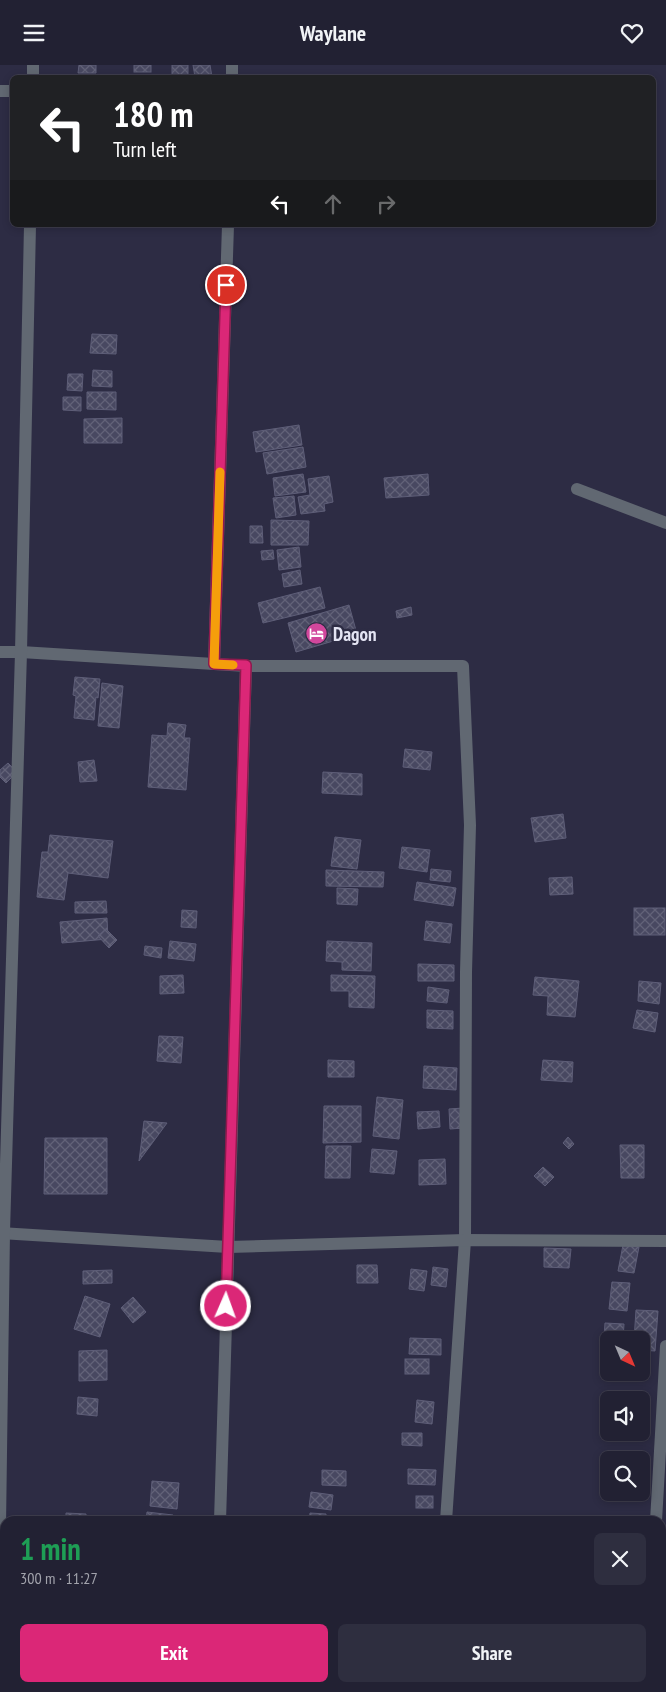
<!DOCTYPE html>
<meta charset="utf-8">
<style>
:root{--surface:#222133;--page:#2e2e3f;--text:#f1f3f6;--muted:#a2a3ac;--line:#3f3e4e;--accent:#db2777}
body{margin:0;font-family:"PT Sans Narrow",sans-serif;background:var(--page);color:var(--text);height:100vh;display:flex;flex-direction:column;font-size:19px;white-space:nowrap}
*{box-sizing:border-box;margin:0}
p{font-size:16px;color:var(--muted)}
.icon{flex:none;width:28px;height:28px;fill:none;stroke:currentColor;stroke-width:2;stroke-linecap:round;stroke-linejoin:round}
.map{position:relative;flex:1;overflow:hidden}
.side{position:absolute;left:0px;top:1451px;width:666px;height:176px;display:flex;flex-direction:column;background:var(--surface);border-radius:15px 15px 0 0;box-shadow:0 2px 8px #0003,0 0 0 1px var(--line)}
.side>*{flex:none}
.guide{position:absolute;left:10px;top:10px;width:646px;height:152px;border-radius:8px;box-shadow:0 2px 8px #0003,0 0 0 1px var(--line);background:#202124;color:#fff;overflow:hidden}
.needle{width:32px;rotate:136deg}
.buttons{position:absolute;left:600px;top:1266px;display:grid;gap:10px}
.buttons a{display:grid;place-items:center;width:50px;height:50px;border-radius:8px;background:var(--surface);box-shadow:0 2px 8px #0003,0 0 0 1px var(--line);font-size:25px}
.pin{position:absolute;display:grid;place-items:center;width:42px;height:42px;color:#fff;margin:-21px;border:2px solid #fff;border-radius:50%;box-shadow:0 1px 5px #0007}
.me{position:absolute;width:55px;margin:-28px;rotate:2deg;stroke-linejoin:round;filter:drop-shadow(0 0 4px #0008)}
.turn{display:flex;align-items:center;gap:18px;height:105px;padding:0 20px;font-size:22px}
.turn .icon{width:65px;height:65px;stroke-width:2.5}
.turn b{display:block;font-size:35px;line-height:42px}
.lanes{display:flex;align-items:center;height:48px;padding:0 20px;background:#0003;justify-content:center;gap:25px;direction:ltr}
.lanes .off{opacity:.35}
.round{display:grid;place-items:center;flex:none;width:52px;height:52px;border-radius:8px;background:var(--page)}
.overview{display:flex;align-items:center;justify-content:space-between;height:85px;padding:0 20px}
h1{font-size:30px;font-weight:800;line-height:38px;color:#1e9e55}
.action{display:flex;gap:10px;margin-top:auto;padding:10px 20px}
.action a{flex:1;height:58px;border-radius:8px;background:var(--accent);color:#fff;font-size:20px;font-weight:800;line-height:58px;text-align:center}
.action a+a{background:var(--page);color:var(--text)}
header{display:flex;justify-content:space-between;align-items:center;height:65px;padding:0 20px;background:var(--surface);font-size:22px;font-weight:800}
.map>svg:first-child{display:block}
.building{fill:url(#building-cross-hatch);stroke:#5e5e78}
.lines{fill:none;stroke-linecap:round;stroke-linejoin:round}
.minor{stroke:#616872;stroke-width:12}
.route-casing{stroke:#8e194d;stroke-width:12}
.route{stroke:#db2777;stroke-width:9}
.slow{stroke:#f59e0b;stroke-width:9}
.labels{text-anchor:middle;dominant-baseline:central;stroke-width:5;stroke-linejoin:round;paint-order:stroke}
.poi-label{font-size:19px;font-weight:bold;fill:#e3e4f3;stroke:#2d2c44;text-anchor:start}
</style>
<header><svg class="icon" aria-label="menu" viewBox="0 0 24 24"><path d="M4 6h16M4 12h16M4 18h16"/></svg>Waylane<svg class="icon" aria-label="heart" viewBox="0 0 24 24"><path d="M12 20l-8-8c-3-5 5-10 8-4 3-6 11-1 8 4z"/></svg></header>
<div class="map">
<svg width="666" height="1627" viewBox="0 0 666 1627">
<defs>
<pattern id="building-cross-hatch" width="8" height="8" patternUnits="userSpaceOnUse" patternTransform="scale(1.25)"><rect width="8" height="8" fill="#484861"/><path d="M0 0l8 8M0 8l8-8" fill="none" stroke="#626278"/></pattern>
</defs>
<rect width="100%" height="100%" fill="#2d2c44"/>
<g class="building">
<path d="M79 0H96V8H78Z"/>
<rect x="134" y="0" width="17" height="7"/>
<rect x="172" y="0" width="16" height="12"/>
<path d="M193 0H210L212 12H195Z"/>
<path d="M92 269 117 270 116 289 90 288Z"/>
<path d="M93 305 112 306V322L92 321Z"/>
<path d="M68 309H83L82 326 67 325Z"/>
<path d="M87 327H116V345L87 344Z"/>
<path d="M63 332H81V346L63 345Z"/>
<path d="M122 353V378H84V354Z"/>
<path d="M299 360 302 380 256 387 253 367Z"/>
<path d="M303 382 306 402 267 409 263 388Z"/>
<path d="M303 409 306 427 275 431 273 413Z"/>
<path d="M428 409 429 430 386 433 384 413Z"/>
<path d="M329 411 333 437 324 439 325 446 301 449 298 432 310 430 308 414Z"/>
<path d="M294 431 296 450 276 453 273 433Z"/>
<path d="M271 455 309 456 308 480H271Z"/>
<path d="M250 461H262L263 478H250Z"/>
<path d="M299 482 301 502 279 505 277 485Z"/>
<path d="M273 485 274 494 262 495 261 486Z"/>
<path d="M300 505 302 519 284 522 282 509Z"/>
<path d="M320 522 325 543 263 558 258 538Z"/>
<path d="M349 540 357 569 296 587 288 558Z"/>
<path d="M411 542 412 550 397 553 396 546Z"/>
<path d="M75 612 100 614 98 633 96 632 94 655 74 653 76 631 73 630Z"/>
<path d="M102 618 123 621 119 663 98 661Z"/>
<path d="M168 658 186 660 184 673H190L186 725 148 722 152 670 167 671Z"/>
<path d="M405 684 432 687 430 705 403 702Z"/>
<path d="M94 695 97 716 80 717 78 697Z"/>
<path d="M8 698 17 707 6 718 0 712V705Z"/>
<path d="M323 707 362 709V730L322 728Z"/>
<path d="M563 749 566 773 535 777 531 753Z"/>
<path d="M50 770 113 776 108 813 68 808 64 835 37 832 42 787H48Z"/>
<path d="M335 772 361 775 357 804 331 801Z"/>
<path d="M402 782 430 785 427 807 399 803Z"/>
<path d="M431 804 451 806 450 817 430 815Z"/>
<path d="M326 805 384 807 383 822 326 821Z"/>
<path d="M572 812 573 829 550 830 549 813Z"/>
<path d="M417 817 456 823 453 841 414 835Z"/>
<path d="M337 823 358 824 357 840 337 839Z"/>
<path d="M106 836 107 848H75V837Z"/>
<rect x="634" y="843" width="31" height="27"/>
<path d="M182 845 197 846 196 863 181 862Z"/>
<path d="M107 853 108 874 62 878 60 857Z"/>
<path d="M426 856 452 859 450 878 424 875Z"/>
<path d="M106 864 117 875 109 883 98 871Z"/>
<path d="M170 876 196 879 194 896 168 893Z"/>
<path d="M327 876 372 878 371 906 342 905V897L326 896Z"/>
<path d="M145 881 162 883 161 893 144 890Z"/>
<path d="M418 899 454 900V916H418Z"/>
<path d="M183 910 184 928 160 929V911Z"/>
<path d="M331 910 375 911 374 943 349 942V926H331Z"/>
<path d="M535 912 579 916 575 952 547 950 548 931 533 930Z"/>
<path d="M639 916 661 918 659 939 638 936Z"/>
<path d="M428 922 449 925 447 938 427 936Z"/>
<path d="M427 945 453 946V964L427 963Z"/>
<path d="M637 945 658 948 655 967 633 963Z"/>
<path d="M159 971 183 972 181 998 157 996Z"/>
<path d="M328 995 354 996V1012H328Z"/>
<path d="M543 995 573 997 572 1017 541 1015Z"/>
<path d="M424 1001 457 1003 456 1025 423 1023Z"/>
<path d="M377 1032 403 1035 399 1074 373 1071Z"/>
<path d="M324 1041H361V1077L323 1078Z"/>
<path d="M463 1043 464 1063 450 1064 449 1044Z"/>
<path d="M439 1046 440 1062 418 1064 417 1047Z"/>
<path d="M144 1056 167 1058 139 1096Z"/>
<path d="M568 1072 574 1079 569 1084 563 1078Z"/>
<path d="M45 1073H107V1129H44Z"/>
<path d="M620 1080H644V1113H621Z"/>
<path d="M326 1081H351L350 1113H325Z"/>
<path d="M372 1084 397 1086 394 1109 370 1107Z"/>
<path d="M445 1094 446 1119 419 1120V1095Z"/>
<path d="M543 1102 554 1112 545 1121 534 1111Z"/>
<path d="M623 1180 639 1182 634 1208 618 1206Z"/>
<path d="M544 1183 571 1184 569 1203 544 1202Z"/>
<path d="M357 1200H377L378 1218H357Z"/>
<path d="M433 1202 448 1204 446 1222 431 1220Z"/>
<path d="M411 1204 427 1206 424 1226 409 1224Z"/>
<path d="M112 1205V1218L83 1219V1206Z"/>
<path d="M612 1217 630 1218 627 1246 609 1244Z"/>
<path d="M85 1231 110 1239 100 1272 74 1264Z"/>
<path d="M133 1232 146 1247 133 1258 121 1243Z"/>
<path d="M636 1245 658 1246 655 1286 641 1285V1275H634Z"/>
<path d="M605 1258 624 1259 623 1275H609V1286H603Z"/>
<path d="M410 1273 441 1274V1290L409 1289Z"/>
<path d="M107 1285V1315L79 1316V1286Z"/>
<rect x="405" y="1294" width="24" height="15"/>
<path d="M78 1332 98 1334 97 1351 77 1349Z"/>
<path d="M417 1335 434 1337 432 1359 415 1357Z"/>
<path d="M402 1368H422V1381L402 1380Z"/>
<path d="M408 1404 436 1405 435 1420 408 1419Z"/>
<path d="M322 1405 346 1406V1421L322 1420Z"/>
<path d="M152 1416 179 1418 177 1444 150 1441Z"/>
<path d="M311 1427 333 1430 331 1445 309 1442Z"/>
<rect x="416" y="1431" width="17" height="12"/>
<path d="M147 1447 173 1450 172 1456H146Z"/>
<path d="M66 1448 86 1449V1456H66Z"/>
<path d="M310 1448 326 1449V1456H309Z"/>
<path d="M290 1624 316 1625V1627H290Z"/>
</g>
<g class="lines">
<g class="minor">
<path d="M33 12V0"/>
<path d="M232 12V0"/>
<path d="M0 26H12"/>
<path d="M577 424 666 458"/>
<path d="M0 587H21L246 601H463L470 760 466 907 465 1175 446 1456"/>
<path d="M214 599 228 160"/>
<path d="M0 1168 228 1182 465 1175 666 1176"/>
<path d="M220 1456 246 601"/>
<path d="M656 1456 666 1281"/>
<path d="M0 1462 4 1167 21 587 30 160"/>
<path d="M434 1623V1622"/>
<path d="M214 1627V1622"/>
<path d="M646 1627 647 1622"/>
</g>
</g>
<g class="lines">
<defs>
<path id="route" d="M226 220 214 599 246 600 226 1241"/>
</defs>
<use href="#route" class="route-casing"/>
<use href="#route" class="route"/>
<path class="slow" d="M220 407 214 599 233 600"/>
</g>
<defs>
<symbol id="hotel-disc" viewBox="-11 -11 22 22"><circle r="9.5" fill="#d1479c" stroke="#2d2c44"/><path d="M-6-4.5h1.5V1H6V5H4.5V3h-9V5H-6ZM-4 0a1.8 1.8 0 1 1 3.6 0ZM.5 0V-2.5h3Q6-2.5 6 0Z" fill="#fff"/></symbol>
</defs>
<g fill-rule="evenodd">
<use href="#hotel-disc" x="304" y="556" width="25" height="25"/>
</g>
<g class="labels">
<g class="poi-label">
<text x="333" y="569">Dagon</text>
</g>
</g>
</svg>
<div class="buttons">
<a><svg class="needle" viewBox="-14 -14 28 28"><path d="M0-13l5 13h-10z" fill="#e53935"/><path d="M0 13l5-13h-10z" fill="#a2a3ac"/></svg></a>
<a><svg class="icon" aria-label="sound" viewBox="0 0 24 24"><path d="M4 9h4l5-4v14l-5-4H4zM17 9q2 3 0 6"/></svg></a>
<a><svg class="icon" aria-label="search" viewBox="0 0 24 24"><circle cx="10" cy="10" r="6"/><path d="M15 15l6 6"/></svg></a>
</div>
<div class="pin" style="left:226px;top:220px;background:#d93025"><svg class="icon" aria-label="arrive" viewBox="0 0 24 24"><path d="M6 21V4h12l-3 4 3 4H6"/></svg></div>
<svg class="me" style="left:226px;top:1241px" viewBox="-20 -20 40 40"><circle r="17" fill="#db2777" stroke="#fff" stroke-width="3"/><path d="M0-11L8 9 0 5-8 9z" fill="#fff"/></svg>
<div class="guide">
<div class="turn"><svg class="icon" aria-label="left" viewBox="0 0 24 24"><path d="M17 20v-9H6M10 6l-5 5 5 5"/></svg><div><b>180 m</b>Turn left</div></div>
<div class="lanes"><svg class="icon" aria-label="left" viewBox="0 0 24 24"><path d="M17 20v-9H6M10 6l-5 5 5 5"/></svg><svg class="icon off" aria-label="ahead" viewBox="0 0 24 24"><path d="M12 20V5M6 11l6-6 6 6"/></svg><svg class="icon off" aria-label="right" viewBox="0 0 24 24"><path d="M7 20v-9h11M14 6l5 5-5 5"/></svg></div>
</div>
<section class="side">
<div class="overview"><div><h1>1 min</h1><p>300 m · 11:27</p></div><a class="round"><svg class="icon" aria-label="close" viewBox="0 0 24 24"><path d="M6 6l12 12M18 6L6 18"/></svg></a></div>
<div class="action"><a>Exit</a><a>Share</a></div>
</section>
</div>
